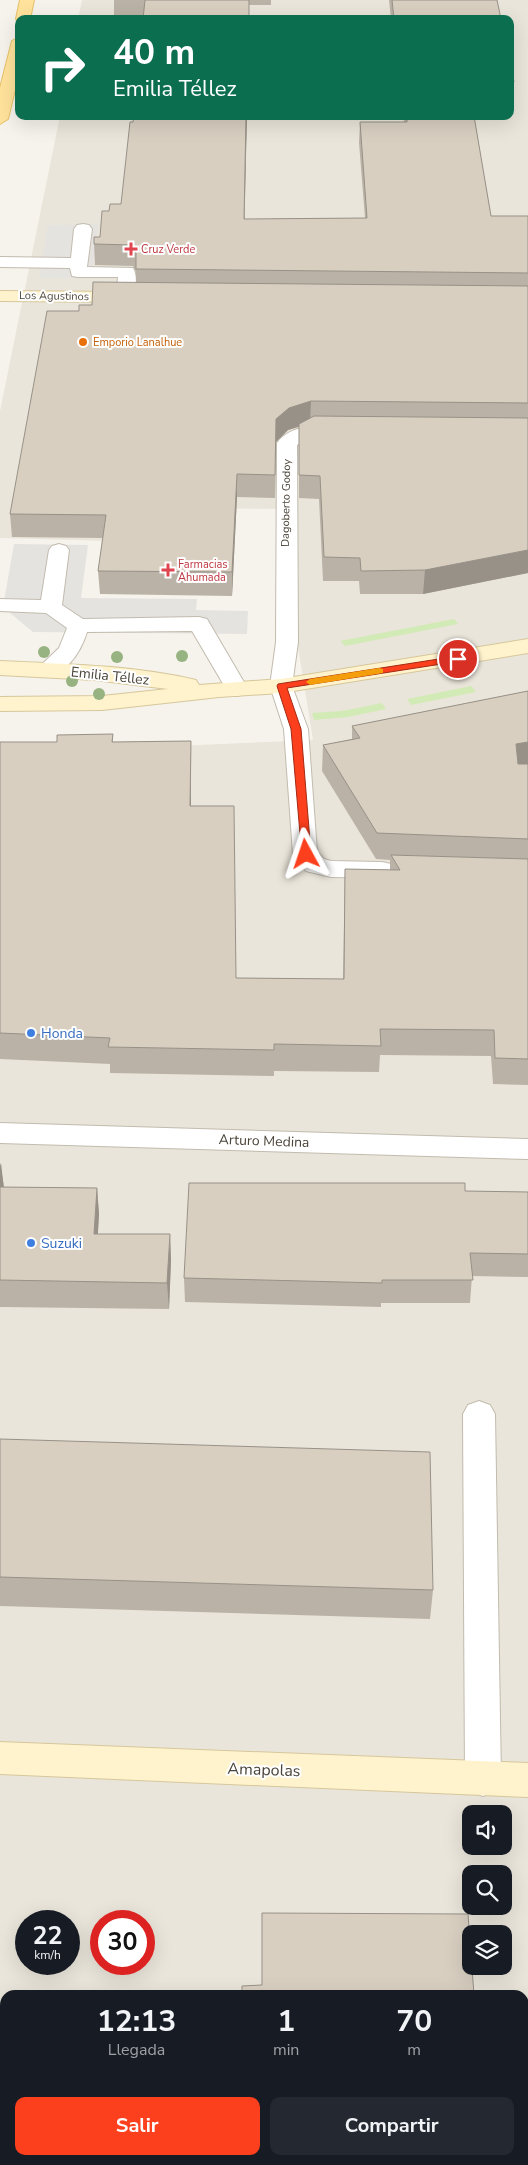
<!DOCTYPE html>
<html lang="es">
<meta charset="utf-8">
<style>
:root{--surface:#171b24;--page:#242831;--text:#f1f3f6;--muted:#9ea1a6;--accent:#fc3f1d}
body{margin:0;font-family:"Nunito Sans",sans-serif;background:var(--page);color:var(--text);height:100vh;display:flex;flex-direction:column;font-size:19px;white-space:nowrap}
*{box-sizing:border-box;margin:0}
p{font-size:16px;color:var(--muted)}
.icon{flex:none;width:28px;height:28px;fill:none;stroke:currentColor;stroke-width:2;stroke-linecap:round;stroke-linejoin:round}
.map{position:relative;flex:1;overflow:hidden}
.panel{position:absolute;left:0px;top:1990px;width:529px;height:175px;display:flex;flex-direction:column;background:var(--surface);border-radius:15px 15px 0 0;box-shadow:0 5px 20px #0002}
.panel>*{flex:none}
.top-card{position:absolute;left:15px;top:15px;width:499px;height:105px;border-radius:10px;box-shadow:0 5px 20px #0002;background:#0b6e4f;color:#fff;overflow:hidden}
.fabs{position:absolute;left:462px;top:1805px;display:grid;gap:10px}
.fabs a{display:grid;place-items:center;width:50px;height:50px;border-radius:10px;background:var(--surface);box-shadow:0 5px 20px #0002;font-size:25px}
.speed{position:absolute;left:15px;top:1910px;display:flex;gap:10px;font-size:25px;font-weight:700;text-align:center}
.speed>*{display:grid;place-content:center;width:65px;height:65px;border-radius:50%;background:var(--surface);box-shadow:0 5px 20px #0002;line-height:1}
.speed small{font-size:12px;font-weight:400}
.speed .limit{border:8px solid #d22;background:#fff;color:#111}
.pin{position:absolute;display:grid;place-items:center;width:42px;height:42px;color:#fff;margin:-21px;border:2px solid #fff;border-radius:50%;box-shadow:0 1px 5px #0007}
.me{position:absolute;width:55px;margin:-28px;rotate:355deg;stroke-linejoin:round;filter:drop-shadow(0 0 4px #0008)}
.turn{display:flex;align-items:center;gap:18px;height:105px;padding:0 15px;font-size:22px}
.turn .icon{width:65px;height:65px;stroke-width:2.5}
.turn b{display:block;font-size:35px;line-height:42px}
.eta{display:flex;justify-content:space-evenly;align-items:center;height:85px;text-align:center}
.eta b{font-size:30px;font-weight:700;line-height:35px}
.cta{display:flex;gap:10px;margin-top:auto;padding:10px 15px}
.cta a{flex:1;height:58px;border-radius:10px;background:var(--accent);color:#fff;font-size:20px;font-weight:700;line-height:58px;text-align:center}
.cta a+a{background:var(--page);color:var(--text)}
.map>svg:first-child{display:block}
.residential{fill:#eae5da;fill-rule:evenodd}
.green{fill:#d2eab5}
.parking{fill:#e5e3e0}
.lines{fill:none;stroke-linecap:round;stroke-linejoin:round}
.lane-casing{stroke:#c2bbae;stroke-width:2}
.street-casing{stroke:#c2bbae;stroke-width:2}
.secondary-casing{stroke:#d6c79b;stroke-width:2}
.primary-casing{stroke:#e6c16a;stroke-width:2}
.lane{fill:#fff;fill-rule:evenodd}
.street{fill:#fff;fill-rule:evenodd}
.secondary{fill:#fff3cd;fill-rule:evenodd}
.primary{fill:#ffe39c;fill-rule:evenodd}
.tree{fill:#97b381}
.wall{fill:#bab2a6}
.shaded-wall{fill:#979187}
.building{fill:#d8cfc1;stroke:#979187}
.route{fill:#fc3f1d;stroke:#a42913}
.slow{fill:#f59e0b}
.health-dot{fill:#e0444e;stroke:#fff;stroke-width:2}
.food-dot{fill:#e8710a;stroke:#fff;stroke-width:2}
.shop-dot{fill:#3f7fe0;stroke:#fff;stroke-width:2}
.labels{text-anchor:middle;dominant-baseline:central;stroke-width:4;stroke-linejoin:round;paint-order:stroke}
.far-health-label{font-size:11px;fill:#be3a42;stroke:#fff;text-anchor:start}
.far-street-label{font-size:11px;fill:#4b4439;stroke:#fff}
.far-food-label{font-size:11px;fill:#c56008;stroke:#fff;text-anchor:start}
.street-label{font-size:14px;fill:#4b4439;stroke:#fff}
.shop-label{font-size:14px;fill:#366cbe;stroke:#fff;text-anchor:start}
.near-street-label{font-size:16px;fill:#4b4439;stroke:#fff}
</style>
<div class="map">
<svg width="528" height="2165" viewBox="0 0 528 2165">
<rect width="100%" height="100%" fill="#f6f3ec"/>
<path class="residential" d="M82 0H528V2165H0V748L153 747 313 740 296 635 294 509 122 508 112 541 0 538V411L60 116H510V19H78ZM471 1814H504V1846H471ZM471 1874H504V1906H471ZM26 1921H69V1964H26ZM101 1921H144V1964H101ZM471 1934H504V1966H471ZM5 1995H524V2160H5Z"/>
<g class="green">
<path d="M454 619 458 624 345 646 340 641Z"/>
<path d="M471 686 476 692 411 705 407 699Z"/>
<path d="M382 703 386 709 348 717 314 720 312 713 342 711Z"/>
</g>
<g class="parking">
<path d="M98 224 93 268H159L157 279 39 278 48 225Z"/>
<path d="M14 544 88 545 81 598 197 599 196 610 248 611 247 634 33 632 3 607Z"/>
</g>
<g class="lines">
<defs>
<g id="lane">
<path d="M83 224 89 225 92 229 87 267 133 268C138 275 136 294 131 301H119L116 297 118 277H78L72 276 70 268 0 267V257L71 258 74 229 77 225Z"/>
<path d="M59 544 66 546 69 550 62 605 83 619 199 617 207 619 248 689 245 694 237 696 229 694 192 631 87 632C81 652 64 680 40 674L37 669 59 648 67 628 46 613 0 611V599L41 600 49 550 52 546Z"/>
<path d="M479 1401 490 1405 495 1414 501 1779 496 1791 483 1796 470 1791 465 1779 463 1414 468 1405Z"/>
</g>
<g id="street">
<path d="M337 425 344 427 347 431 344 435 310 438 297 445 298 642 292 686 308 729 317 852 324 859 331 861 382 862 391 864 394 870 391 876 382 878 331 877 306 871 293 854 284 729 270 686 276 642 277 443C290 425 317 425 337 425Z"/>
<path d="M0 1123 528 1139V1159L0 1143Z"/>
</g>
<g id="secondary">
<path d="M0 291 129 292 135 293 138 297 135 301 129 302 0 301Z"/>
<path d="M528 639V653L281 693 219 697 102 710 0 711V697L102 696 168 689 94 680 0 675V661C64 664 133 665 196 680L199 685 281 679Z"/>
<path d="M0 1742 528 1763V1797L0 1774Z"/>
</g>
<g id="primary">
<path d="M20 0H34L30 19H19V22L16 19Z"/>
<path d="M19 37V73L8 119 0 124V88L12 41Z"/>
</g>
</defs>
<use href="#lane" class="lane-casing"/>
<use href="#street" class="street-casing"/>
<use href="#secondary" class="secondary-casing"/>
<use href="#primary" class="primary-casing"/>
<use href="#lane" class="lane"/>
<use href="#street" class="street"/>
<use href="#secondary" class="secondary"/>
<use href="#primary" class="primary"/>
</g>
<g class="tree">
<circle cx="44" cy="652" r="6"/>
<circle cx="182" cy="656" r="6"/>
<circle cx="117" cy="657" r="6"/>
<circle cx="72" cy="681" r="6"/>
<circle cx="99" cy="694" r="6"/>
</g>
<g class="wall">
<path d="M114 0H271V5H249V19H143V16H114Z"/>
<path d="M389 0H497L501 19H391Z"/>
<path d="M510 63 514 82 512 102H510Z"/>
<path d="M134 116H247L244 219 365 218 359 143 360 122H404L403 116H474L491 216H528V573L423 594H360L359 581H323L319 499 299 498V427L288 430 276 442 275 498 237 497 232 596 100 594 98 571 103 538 12 537 10 514 79 311 136 283V272L133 266 95 265 94 244 100 237 109 211 121 204Z"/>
<path d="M528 691V1085L493 1084 491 1056 380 1055 379 1072 274 1071V1076L110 1073V1064L0 1059V742H57L113 734V742L191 741V806L236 978 343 979 345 869 390 870V860L376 859 322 771 323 745 352 739V726Z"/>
<path d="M0 1163 4 1187 97 1188 99 1214 98 1234H170L171 1261 169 1309 0 1307Z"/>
<path d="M465 1191 528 1192V1277L472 1276 470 1303H381V1307L185 1302 184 1278Z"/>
<path d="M0 1439 433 1590 430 1619 0 1606Z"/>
</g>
<g class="shaded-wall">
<path d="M246 116H247L244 241V219Z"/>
<path d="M311 401 310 423 288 430 276 442 275 498 276 419 289 408Z"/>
<path d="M237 474V497L232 596V572Z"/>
<path d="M528 550V573L423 594 425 570Z"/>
<path d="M191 741V832L190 806Z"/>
<path d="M528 742V767L514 770 516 744Z"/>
<path d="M1 1163 4 1189 0 1211V1166Z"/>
<path d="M97 1188 99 1214 96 1261 94 1234Z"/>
<path d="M170 1234 171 1261 169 1309 167 1283Z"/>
</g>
<g class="building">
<path d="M145 0H249V19H143Z"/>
<path d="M392 0H497L501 19H394Z"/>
<path d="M510 63 514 82H510Z"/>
<path d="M134 116H246L244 219 367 218 360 122H407V116H474L491 216H528V273L136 269V253L132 245 94 244V237H100L102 211H109L110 204H121L130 122H133Z"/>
<path d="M93 282 528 286V403L311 401 289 408 276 419 275 475 237 474 232 572 98 571 106 515 10 514 47 311H79V305H92Z"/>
<path d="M314 416 528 418V550L425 570 361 571 360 558 324 557 320 476 299 475V424Z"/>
<path d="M528 691V742L516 744 518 764H528V839L377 833 323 745 360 738 352 726Z"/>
<path d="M113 734 112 742 191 741 190 806H234L236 978 344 979 345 869 400 870 391 855 528 859V1059L495 1058 494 1030 380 1029 381 1046 274 1044V1050L108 1047 110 1038 0 1033V742H57V735Z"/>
<path d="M189 1183H465V1191L528 1192V1254L470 1253 473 1280H382V1283L184 1278Z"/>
<path d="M0 1187 97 1188 94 1234H170L167 1283 0 1280Z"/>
<path d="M0 1439 430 1452 433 1590 0 1577Z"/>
<path d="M262 1913 468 1914 474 1995H242V1986L262 1985Z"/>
<rect x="240" y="2160" width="245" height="5"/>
</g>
<path class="route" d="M458 656 462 659 461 661 287 688 301 729 311 854 306 857H302L291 729 277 686 278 684Z"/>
<path class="slow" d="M379 668 383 669V673L310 685 306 682 310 679Z"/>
<g class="health-dot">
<path d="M128.5 241.5h5v5h5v5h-5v5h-5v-5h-5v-5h5z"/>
<path d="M165.5 562.5h5v5h5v5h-5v5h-5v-5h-5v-5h5z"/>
</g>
<circle class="food-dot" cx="83" cy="342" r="5"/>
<g class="shop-dot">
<circle cx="31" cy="1033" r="5"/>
<circle cx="31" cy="1243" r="5"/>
</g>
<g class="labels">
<g class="far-health-label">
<text x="141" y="249">Cruz Verde</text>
<text x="178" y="564">Farmacias<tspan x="178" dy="13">Ahumada</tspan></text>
</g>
<g class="far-street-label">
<text transform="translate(54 296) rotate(1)">Los Agustinos</text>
<text transform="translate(286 503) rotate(-89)">Dagoberto Godoy</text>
</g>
<g class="far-food-label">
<text x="93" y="342">Emporio Lanalhue</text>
</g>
<g class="street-label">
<text transform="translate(110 676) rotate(6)">Emilia Téllez</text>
<text transform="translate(264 1141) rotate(2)">Arturo Medina</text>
</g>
<g class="shop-label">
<text x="41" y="1033">Honda</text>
<text x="41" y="1243">Suzuki</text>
</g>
<g class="near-street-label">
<text transform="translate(264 1770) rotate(2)">Amapolas</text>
</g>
</g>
</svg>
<div class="fabs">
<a><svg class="icon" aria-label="sound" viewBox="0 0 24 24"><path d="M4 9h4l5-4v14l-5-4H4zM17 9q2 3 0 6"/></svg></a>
<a><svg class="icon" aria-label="search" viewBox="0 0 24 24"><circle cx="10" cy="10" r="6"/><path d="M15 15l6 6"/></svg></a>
<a><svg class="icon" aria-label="layers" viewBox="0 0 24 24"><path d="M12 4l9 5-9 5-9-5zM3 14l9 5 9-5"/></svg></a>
</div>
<div class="speed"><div>22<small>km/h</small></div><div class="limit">30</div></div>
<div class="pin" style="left:458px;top:659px;background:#d93025"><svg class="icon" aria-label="arrive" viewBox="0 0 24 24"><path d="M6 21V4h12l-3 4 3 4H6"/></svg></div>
<svg class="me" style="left:306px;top:854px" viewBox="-20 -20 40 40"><path d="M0-17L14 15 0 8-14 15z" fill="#fc3f1d" stroke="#fff" stroke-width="4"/></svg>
<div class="top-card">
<div class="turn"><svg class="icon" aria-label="right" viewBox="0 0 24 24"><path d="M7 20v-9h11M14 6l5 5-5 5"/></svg><div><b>40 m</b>Emilia Téllez</div></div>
</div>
<section class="panel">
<div class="eta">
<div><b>12:13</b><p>Llegada</p></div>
<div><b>1</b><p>min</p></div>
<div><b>70</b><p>m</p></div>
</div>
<div class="cta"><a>Salir</a><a>Compartir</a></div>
</section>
</div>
